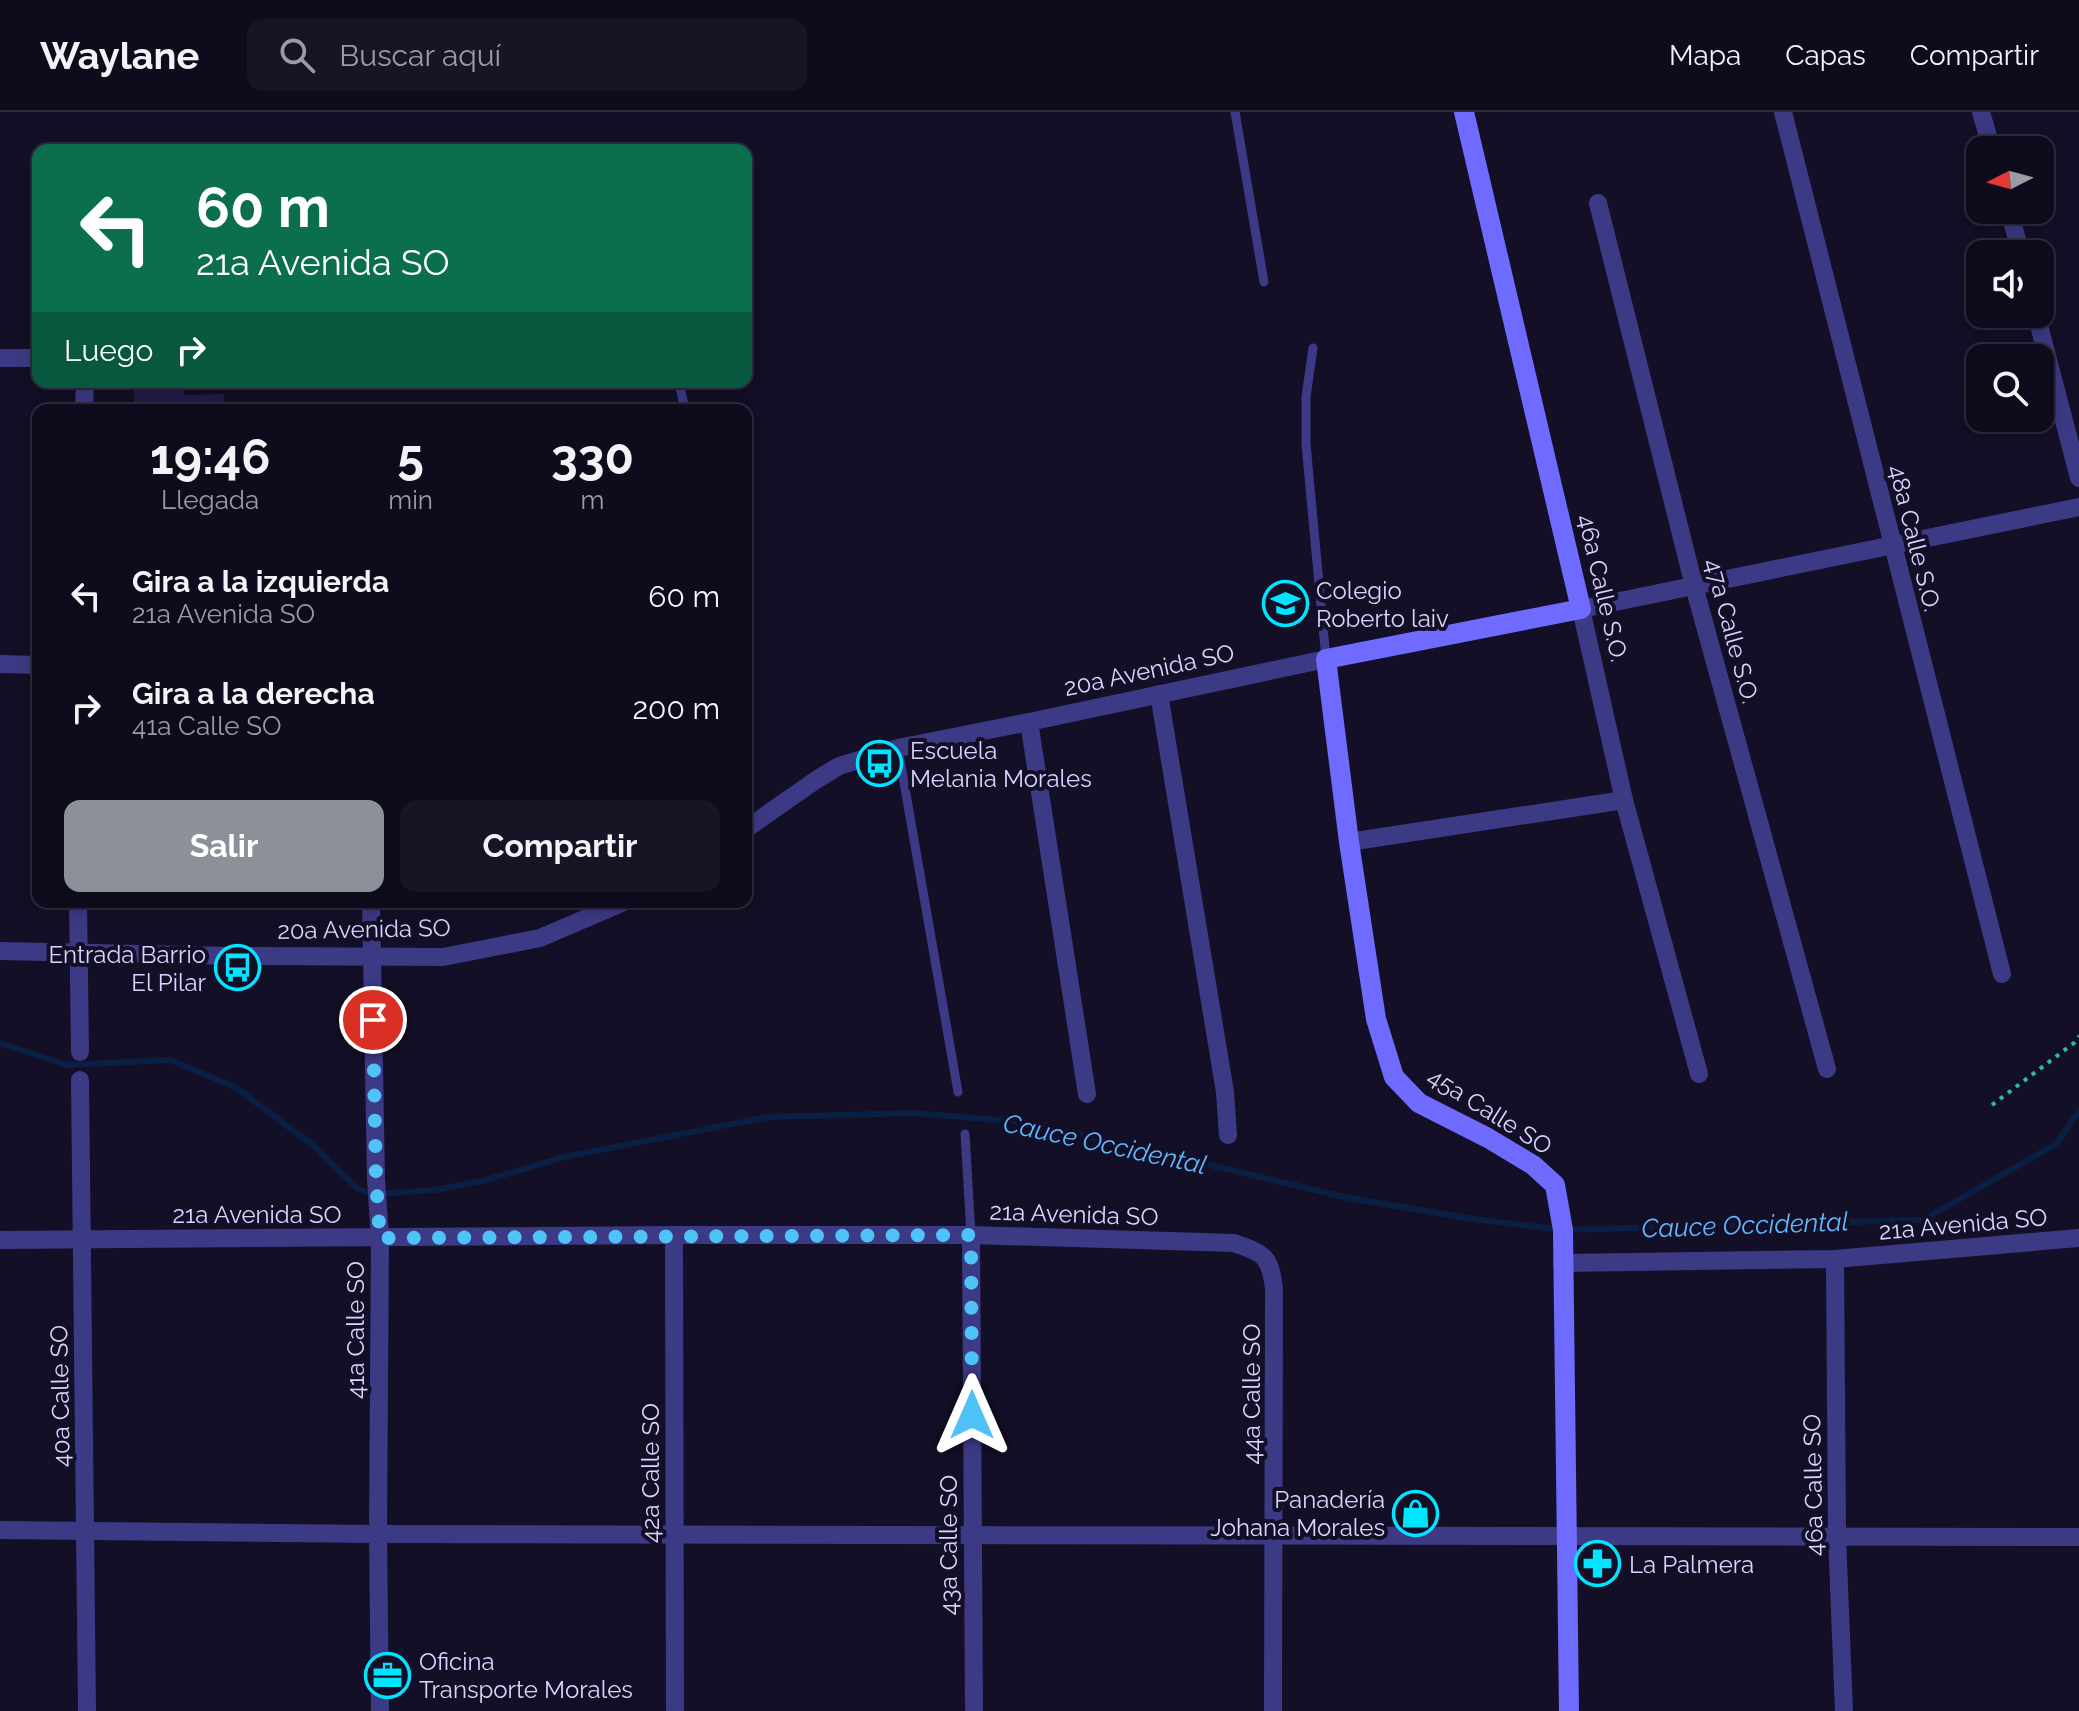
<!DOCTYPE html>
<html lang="es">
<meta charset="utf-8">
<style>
:root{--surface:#0e0b1c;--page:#171425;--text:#f1f3f6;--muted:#9b9ba3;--line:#2e2b3b;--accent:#8c9099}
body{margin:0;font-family:Raleway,sans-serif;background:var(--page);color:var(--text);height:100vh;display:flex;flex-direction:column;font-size:30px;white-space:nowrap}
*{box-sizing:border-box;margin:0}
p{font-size:26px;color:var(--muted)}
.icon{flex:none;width:44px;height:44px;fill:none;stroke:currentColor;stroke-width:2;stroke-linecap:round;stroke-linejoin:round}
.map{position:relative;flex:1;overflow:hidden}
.panel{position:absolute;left:32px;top:292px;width:720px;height:504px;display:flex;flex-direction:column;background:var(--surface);border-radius:16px;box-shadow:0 4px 20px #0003,0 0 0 2px var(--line)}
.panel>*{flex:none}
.hud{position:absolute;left:32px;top:32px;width:720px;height:244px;border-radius:16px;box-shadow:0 4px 20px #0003,0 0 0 2px var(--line);background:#0b6e4f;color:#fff;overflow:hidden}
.needle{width:52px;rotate:264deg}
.fabs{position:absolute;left:1966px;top:24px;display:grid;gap:16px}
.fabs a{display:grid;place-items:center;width:88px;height:88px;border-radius:16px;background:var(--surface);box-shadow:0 4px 20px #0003,0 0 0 2px var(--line);font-size:40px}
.pin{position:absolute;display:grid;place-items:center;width:68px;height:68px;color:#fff;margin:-34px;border:4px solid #fff;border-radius:50%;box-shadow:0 2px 8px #0007}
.me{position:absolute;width:88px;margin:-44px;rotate:0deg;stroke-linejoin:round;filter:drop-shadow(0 0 6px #0008)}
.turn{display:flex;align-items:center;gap:28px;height:168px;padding:0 32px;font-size:36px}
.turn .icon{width:104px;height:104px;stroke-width:2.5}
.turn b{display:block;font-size:56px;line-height:68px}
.then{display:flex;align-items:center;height:76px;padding:0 32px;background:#0003;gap:16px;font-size:30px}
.eta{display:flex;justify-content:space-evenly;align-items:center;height:136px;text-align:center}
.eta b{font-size:48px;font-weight:700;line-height:56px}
.action{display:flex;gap:16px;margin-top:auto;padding:16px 32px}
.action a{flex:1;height:92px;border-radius:16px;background:var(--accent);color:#fff;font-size:32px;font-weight:700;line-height:92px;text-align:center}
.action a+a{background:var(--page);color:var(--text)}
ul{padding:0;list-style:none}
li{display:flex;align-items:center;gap:24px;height:112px;padding:0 32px}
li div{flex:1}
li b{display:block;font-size:30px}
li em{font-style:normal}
header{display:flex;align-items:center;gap:48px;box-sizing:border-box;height:112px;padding:0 40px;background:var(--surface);border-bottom:2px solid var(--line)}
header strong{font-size:38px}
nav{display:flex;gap:44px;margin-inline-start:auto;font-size:28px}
.search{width:560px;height:72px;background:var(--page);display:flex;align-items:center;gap:20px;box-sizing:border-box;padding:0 28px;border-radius:16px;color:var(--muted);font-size:30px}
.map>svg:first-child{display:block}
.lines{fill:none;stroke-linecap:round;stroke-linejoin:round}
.stream{stroke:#0a1f44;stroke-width:6}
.building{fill:#241b47}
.path{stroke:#2fb8b0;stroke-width:4;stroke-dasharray:4 6;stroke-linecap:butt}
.lane{stroke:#3d3a85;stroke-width:9}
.street{stroke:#3d3a85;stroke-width:18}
.secondary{stroke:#6f6bff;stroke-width:20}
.route{stroke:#4fc3f7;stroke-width:14;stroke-dasharray:0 25.2}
.labels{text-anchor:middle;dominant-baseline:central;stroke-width:8;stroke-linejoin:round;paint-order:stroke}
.street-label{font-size:24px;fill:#d9d4ff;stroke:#130f26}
.poi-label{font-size:24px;fill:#d9d4ff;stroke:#130f26;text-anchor:start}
.water-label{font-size:26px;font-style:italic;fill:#62b6ff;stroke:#130f26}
</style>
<header>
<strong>Waylane</strong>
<div class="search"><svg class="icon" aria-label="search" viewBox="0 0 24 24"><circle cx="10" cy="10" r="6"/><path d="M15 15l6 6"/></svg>Buscar aquí</div>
<nav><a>Mapa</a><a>Capas</a><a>Compartir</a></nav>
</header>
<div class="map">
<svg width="2079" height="1599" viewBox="0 0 2079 1599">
<rect width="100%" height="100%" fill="#130f26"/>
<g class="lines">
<path class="stream" d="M0 931 67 953 170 948 235 975 315 1035 358 1077 374 1082 436 1078 486 1068 564 1045 768 1005 915 1001 1032 1011 1349 1086 1473 1107 1563 1118 1923 1108 2056 1032 2079 999"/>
</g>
<path class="building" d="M134 270H183L184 283 224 282 225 298H134Z"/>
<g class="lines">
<path class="path" d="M1992 993 2074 931 2079 924"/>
<g class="lane">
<path d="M1235 0 1264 170"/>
<path d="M1313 236 1306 285V332L1326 547"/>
<path d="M679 270 685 298"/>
<path d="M898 636 958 980"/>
<path d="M965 1022 971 1123"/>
</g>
<g class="street">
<path d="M1783 0 2002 862"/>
<path d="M1981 0 1992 38"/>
<path d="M1598 91 1694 474 1827 957"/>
<path d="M2009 98 2021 142"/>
<path d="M2036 202 2079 366"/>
<path d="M0 246H38"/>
<path d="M84 298 85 270"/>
<path d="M0 552 38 553"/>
<path d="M1159 582 1225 980 1228 1023"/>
<path d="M1029 610 1087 982"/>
<path d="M746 717 816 668 839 654 898 636 1029 610 1326 547"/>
<path d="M1349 730 1624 688"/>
<path d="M78 790 80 940"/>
<path d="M371 790 376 1067 380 1126 378 1422 380 1599"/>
<path d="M0 839 233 844 443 845 540 826 624 790"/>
<path d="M1699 962 1624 688 1581 497 2079 395"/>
<path d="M80 968 87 1599"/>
<path d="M674 1123 675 1599"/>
<path d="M971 1123 974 1599"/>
<path d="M0 1128 674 1123H971L1234 1131C1265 1142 1270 1144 1274 1177L1273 1599"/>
<path d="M1835 1147 1837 1424 1844 1599"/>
<path d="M1562 1151 1835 1147 2079 1126"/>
<path d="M0 1418 378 1422 2079 1425"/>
</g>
<path class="secondary" d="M1464 0 1581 497 1326 547 1349 730 1376 907 1394 965 1419 991 1488 1026 1533 1053 1555 1073 1563 1118 1569 1599"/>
</g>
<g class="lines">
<path class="route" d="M373 908 376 1067 380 1126 971 1123 972 1303"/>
</g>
<defs>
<symbol id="school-ring" viewBox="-11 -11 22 22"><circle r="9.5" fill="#130f26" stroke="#00e5ff" stroke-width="1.5"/><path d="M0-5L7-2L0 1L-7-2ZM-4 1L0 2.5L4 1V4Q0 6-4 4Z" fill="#00e5ff"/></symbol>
<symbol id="bus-ring" viewBox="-11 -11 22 22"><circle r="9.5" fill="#130f26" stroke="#00e5ff" stroke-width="1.5"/><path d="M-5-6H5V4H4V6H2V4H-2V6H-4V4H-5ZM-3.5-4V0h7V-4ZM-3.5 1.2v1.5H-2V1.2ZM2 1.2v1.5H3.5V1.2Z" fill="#00e5ff"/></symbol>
<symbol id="shop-ring" viewBox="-11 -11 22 22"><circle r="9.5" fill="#130f26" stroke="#00e5ff" stroke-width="1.5"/><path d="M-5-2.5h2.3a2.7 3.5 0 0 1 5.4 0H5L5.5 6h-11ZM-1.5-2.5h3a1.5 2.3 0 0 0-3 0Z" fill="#00e5ff"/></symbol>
<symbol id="pharmacy-ring" viewBox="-11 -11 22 22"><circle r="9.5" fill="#130f26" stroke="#00e5ff" stroke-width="1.5"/><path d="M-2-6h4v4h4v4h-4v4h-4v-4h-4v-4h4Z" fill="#00e5ff"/></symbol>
<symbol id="office-ring" viewBox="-11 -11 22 22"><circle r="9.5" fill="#130f26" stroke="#00e5ff" stroke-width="1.5"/><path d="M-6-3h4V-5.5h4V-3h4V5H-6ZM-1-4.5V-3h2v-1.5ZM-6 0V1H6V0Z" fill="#00e5ff"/></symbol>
</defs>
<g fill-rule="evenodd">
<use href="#school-ring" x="1260" y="466" width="51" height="51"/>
<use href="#bus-ring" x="854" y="626" width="51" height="51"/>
<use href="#bus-ring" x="212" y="830" width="51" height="51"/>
<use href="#shop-ring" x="1390" y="1376" width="51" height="51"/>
<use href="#pharmacy-ring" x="1572" y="1426" width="51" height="51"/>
<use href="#office-ring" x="362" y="1538" width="51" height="51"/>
</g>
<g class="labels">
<g class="street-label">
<text transform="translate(1915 426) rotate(76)">48a Calle S.O.</text>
<text transform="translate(1603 476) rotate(77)">46a Calle S.O.</text>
<text transform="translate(1732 519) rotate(75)">47a Calle S.O.</text>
<text transform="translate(1149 558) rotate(-12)">20a Avenida SO</text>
<text transform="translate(364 817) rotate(-1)">20a Avenida SO</text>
<text transform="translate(1490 999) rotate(32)">45a Calle SO</text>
<text x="257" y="1102">21a Avenida SO</text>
<text transform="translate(1074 1102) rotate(2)">21a Avenida SO</text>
<text transform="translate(1963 1112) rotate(-5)">21a Avenida SO</text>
<text transform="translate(355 1218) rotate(-90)">41a Calle SO</text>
<text transform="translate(1251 1282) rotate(-90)">44a Calle SO</text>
<text transform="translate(60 1284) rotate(-91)">40a Calle SO</text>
<text transform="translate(650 1361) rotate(-90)">42a Calle SO</text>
<text transform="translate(1813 1373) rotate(-91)">46a Calle SO</text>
<text transform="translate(948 1433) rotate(-90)">43a Calle SO</text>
</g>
<g class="poi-label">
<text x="1316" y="478">Colegio<tspan x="1316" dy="28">Roberto laiv</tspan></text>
<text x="910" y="638">Escuela<tspan x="910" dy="28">Melania Morales</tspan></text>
<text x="206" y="842" text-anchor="end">Entrada Barrio<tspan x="206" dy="28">El Pilar</tspan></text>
<text x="1385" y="1387" text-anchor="end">Panadería<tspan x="1385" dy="28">Johana Morales</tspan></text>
<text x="1629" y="1452">La Palmera</text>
<text x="419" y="1549">Oficina<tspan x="419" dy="28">Transporte Morales</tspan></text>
</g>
<g class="water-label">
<text transform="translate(1105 1032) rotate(12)">Cauce Occidental</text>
<text transform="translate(1745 1113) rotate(-2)">Cauce Occidental</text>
</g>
</g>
</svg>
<div class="fabs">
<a><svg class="needle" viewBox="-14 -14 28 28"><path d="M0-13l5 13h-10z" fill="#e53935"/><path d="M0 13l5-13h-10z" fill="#9b9ba3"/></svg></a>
<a><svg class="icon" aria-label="sound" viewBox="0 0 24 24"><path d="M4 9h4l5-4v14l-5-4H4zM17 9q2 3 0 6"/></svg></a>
<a><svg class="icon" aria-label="search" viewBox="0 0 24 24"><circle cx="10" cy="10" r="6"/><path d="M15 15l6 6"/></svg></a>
</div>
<div class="pin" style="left:373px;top:908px;background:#d93025"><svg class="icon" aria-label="arrive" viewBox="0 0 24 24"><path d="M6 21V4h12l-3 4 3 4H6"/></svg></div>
<svg class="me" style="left:972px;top:1303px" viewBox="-20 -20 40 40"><path d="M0-17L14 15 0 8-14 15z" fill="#4fc3f7" stroke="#fff" stroke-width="4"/></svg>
<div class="hud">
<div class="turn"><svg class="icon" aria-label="left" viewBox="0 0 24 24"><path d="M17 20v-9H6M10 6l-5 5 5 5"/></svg><div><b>60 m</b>21a Avenida SO</div></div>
<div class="then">Luego<svg class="icon" aria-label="right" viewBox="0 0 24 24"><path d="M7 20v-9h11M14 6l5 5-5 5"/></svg></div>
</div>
<section class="panel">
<div class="eta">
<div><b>19:46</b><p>Llegada</p></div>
<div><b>5</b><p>min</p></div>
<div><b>330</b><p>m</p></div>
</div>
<ul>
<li><svg class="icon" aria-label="left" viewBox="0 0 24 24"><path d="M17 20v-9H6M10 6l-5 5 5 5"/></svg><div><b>Gira a la izquierda</b><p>21a Avenida SO</p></div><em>60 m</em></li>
<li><svg class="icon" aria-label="right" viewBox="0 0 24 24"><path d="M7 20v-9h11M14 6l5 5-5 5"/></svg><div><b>Gira a la derecha</b><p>41a Calle SO</p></div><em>200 m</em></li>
</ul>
<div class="action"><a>Salir</a><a>Compartir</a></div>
</section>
</div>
